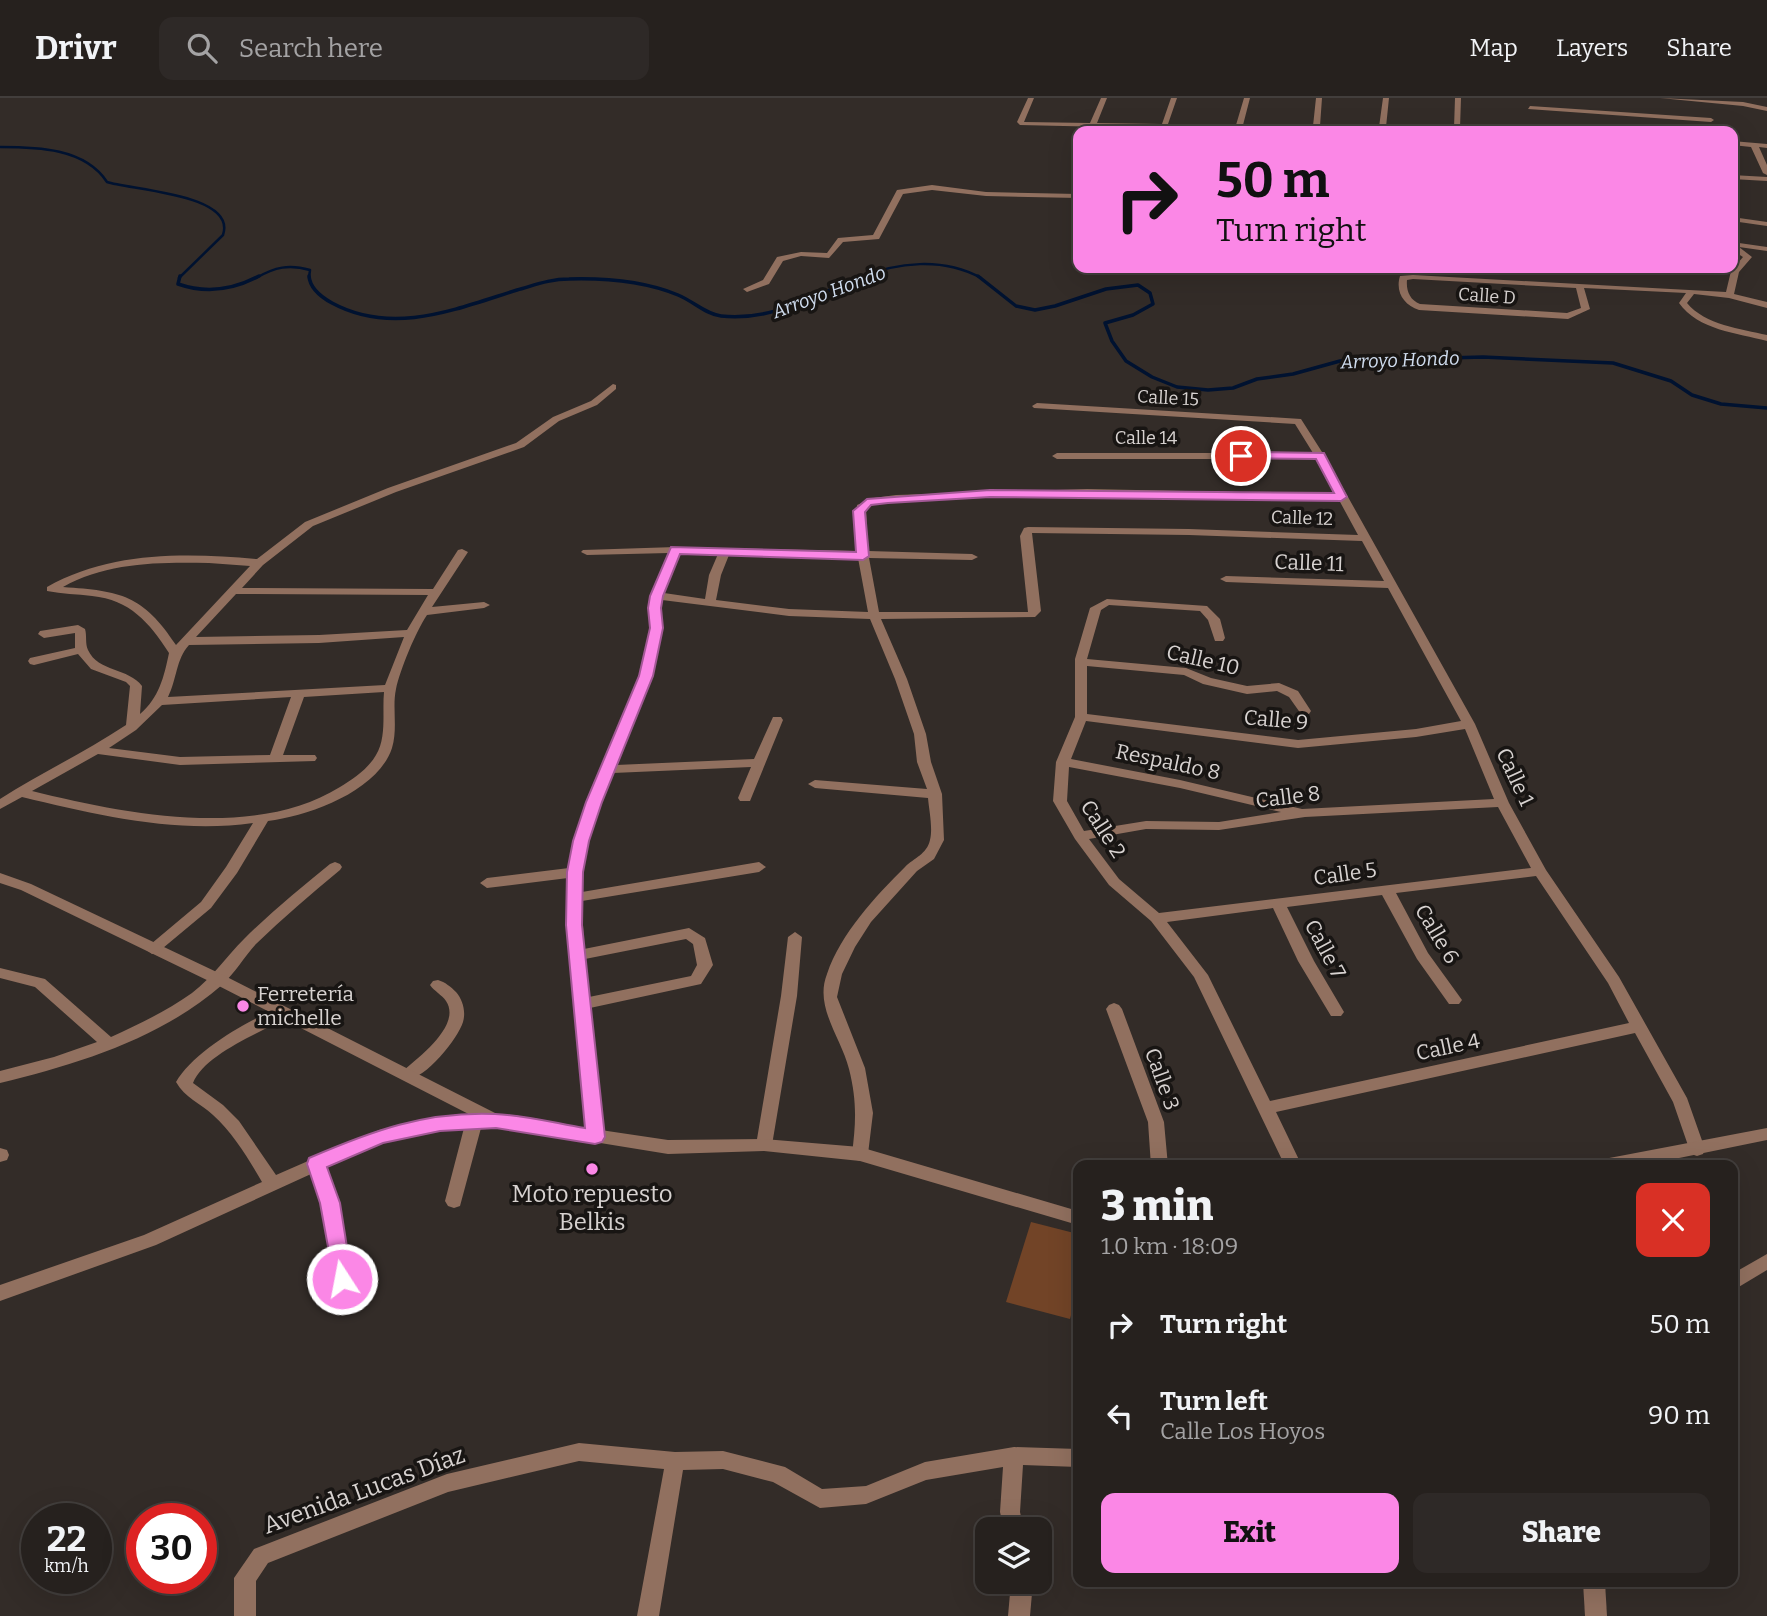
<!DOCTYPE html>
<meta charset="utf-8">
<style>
:root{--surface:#26211e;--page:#2e2927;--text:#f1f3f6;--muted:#a4a3a4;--line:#423e3c;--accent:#fb87e6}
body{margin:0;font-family:Bitter,serif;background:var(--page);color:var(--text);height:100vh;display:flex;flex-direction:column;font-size:26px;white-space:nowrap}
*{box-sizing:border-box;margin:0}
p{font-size:23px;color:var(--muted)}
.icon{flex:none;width:38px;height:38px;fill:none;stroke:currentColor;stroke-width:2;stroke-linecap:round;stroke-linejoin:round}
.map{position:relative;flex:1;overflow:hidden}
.panel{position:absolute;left:1073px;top:1062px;width:665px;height:427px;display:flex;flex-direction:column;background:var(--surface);border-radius:14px;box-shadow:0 7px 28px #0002,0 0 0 2px var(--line)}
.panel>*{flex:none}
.top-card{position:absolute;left:1073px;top:28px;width:665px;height:147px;border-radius:14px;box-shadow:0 7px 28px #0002,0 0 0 2px var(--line);background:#fb87e6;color:#111;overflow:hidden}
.buttons{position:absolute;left:975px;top:1419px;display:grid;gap:14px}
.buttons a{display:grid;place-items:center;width:77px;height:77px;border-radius:14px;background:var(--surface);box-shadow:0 7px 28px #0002,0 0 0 2px var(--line);font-size:35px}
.speed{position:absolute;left:21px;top:1405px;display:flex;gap:14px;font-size:35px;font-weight:700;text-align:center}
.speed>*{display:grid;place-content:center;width:91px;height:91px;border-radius:50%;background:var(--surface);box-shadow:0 7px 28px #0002,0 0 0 2px var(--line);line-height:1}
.speed small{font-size:18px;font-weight:400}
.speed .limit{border:10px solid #d22;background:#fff;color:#111}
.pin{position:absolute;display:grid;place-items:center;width:60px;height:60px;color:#fff;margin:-30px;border:4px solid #fff;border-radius:50%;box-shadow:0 2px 7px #0007}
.me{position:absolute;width:77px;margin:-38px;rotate:349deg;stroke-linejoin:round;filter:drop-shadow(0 0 5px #0008)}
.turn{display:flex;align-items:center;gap:24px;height:147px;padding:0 28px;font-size:32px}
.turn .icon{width:91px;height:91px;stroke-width:2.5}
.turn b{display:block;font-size:49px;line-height:60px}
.round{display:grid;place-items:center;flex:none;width:74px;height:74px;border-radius:14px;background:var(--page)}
.summary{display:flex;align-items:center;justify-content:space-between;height:119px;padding:0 28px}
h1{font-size:42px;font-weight:800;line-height:52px}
.primary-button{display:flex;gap:14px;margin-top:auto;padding:14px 28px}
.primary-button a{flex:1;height:80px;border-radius:14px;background:var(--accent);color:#111;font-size:28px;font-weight:800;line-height:80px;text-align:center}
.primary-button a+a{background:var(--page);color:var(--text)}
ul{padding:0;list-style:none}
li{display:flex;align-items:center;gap:21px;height:91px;padding:0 28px}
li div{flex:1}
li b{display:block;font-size:26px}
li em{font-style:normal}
header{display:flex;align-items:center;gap:42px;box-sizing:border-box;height:98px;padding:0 35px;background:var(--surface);border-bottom:2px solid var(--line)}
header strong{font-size:33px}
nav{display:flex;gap:38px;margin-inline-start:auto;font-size:24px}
.search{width:490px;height:63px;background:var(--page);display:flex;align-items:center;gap:18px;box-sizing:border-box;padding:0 24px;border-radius:14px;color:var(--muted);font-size:26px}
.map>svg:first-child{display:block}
.green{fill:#724427}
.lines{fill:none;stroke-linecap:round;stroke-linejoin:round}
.stream-far1{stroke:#001230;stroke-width:2.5}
.stream{stroke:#001230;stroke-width:3.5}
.minor{fill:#91705f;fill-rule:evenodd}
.tertiary{fill:#91705f;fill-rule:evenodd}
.route{fill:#fb87e6;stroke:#a35896;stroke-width:2}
.poi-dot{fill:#fb87e6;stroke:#181513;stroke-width:2.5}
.labels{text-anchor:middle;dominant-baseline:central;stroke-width:7;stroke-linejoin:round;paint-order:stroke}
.far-street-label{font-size:18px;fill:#d7d2d0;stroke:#181513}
.far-water-label{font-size:19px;font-style:italic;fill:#cfdcee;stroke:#181513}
.street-label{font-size:21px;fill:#d7d2d0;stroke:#181513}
.poi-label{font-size:21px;fill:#d7d2d0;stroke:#181513;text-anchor:start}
.near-poi-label{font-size:24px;fill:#d7d2d0;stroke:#181513}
.near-street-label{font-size:24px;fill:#d7d2d0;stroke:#181513}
</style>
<header>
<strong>Drivr</strong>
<div class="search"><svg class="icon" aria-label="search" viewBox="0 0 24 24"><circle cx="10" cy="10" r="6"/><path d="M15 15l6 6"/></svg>Search here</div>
<nav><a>Map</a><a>Layers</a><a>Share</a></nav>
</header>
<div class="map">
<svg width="1767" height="1518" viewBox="0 0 1767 1518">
<rect width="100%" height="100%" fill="#332c28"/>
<path class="green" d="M1031 1124 1078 1136V1192L1070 1221 1006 1204Z"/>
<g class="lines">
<g class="stream-far1">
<path d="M0 49C37 49 85 50 107 84 131 92 237 96 223 137L179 180"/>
<path d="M256 180C275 169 289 166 310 172L309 180"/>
<path d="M858 180C897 164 943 159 981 180"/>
</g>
<g class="stream">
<path d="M180 178 178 186C207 196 233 192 259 178"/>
<path d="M309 178C310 190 321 199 332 205 393 238 456 211 517 192 535 187 550 181 569 181 605 180 644 183 678 197 693 203 705 216 721 218 772 224 817 196 863 178"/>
<path d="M978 178 1016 208 1035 212 1055 208 1106 191 1138 187 1150 195 1153 206 1133 217 1105 225 1112 243 1126 263 1152 279 1177 289 1208 292 1233 290 1257 281 1293 276 1340 263 1483 259 1613 265 1671 283 1692 297 1721 306 1767 310"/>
</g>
<g class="minor">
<path d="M1028 0H1034L1024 24 1090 25 1101 0H1107L1097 25 1162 26 1171 0H1177L1168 26 1236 27 1244 0H1250L1243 27 1313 28 1316 0H1322L1320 28 1379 29 1383 0H1389L1386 29 1454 30 1455 0H1461L1460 30 1530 31 1533 33 1239 32 1020 27 1017 24Z"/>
<path d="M1660 0 1743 4 1767 9V13L1743 8Z"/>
<path d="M1530 8 1711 20 1714 22 1711 24 1528 11Z"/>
<path d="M1732 43 1767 46V50L1759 49 1767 67V77L1763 75 1751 49 1732 47Z"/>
<path d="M1732 77 1767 79V83L1732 81Z"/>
<path d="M932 87 986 94 1078 96V100L986 98 932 92 903 96 879 141 843 144 829 160 801 158 783 163 769 186 747 194 743 191 763 182 777 159 801 154 827 155 838 140 873 137 897 92Z"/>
<path d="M1732 119 1767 124V128L1732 123Z"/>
<path d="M1732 144 1767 149V153L1739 149 1752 159 1739 174 1734 196 1767 204V210L1729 200 1694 196 1687 205C1705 227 1741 231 1767 237V243C1737 235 1698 232 1679 205L1686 195 1584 190 1590 211 1568 221 1419 212C1404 207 1395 194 1400 178L1413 177 1726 194 1731 173 1743 159 1732 152ZM1413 181 1576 190 1581 210 1567 215 1420 206C1410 202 1406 193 1407 182Z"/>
<path d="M613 286 616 287V291L597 307 559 323 524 349 396 394 313 428 263 467 242 490 433 491 458 452 462 451 468 454 432 509 484 504 490 507 484 510 427 517C416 533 400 572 396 591 392 610 398 630 392 650 378 693 309 718 268 723L237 775 211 810 157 855 152 856 145 851 201 804 226 769 253 725C177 736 96 717 22 699L0 711V701C41 675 85 654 126 627L130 588 126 584 91 571 78 556 34 567 30 566 28 563 30 560 75 550V535L44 540 38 536 40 533 78 527 85 531C87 537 85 546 88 552 98 574 129 570 142 588L140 616C159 600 164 579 169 555 149 524 130 502 92 498 77 496 62 496 47 493V489C111 453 186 455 257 461L305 424 388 390 516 345 553 319 591 303ZM209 465 250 468 176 547C143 497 121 493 63 489 107 464 160 464 209 465ZM236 496 428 497 407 532 319 537 196 539ZM404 539 385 587 168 599C177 581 176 561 189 547L319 545ZM384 594C382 614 387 639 376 657 368 671 353 681 340 689 255 742 125 716 32 693L98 656 180 667 315 663 317 660 315 657H283L304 599ZM291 599 270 657 180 659 109 650 136 632 162 607Z"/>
<path d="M1037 305 1301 321 1329 365 1475 626 1509 705 1546 772 1619 879 1687 1000 1705 1051 1703 1056 1697 1058 1691 1056 1673 1004 1635 935 1276 1014 1302 1068H1285L1194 879 1151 823 1109 787 1075 741 1053 703 1056 664 1075 619V561L1090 510 1107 501 1207 508 1220 521 1225 540 1223 543H1215L1208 522 1200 513 1109 507 1101 512 1087 561 1186 570 1211 580 1247 588 1279 585 1298 593 1311 613 1309 616H1301L1289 599 1277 593 1247 596 1203 586 1184 577 1087 568V616L1298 642 1416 631 1461 623 1388 490 1226 484 1220 481 1226 478 1384 483 1362 443 1189 437 1032 435 1041 513 1035 519 881 521 907 581 926 636 931 664 942 696 944 742 934 761 917 773 871 824 855 849 842 876 837 899 865 970 873 1015 868 1056 866 1061 860 1063 854 1061 852 1056C856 1024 857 1003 849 971 841 939 814 909 827 876 841 835 875 799 905 769 914 760 927 756 930 742 933 730 929 712 928 700L815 690 808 686 815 682 927 691 917 664 914 636 895 581 870 521 789 518 662 502C659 513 664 523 662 534 654 581 634 623 616 667L754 661 773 619H781L783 622 750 703H740L738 700 751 669 613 675C597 713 582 752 582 794L759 764 766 769 759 774 582 803 584 851 689 830 705 840 713 867 701 886 590 910 603 1039 601 1044 595 1045 589 1044 587 1039 567 827 568 780 487 790 480 785 487 780 569 770 574 743 587 704 640 578 651 530 648 511 651 498 669 455 587 457 581 454 583 452 676 449 857 453V407L874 400 896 397 1087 391 1336 396 1316 361H1057L1052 358 1057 355H1313L1295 326 1034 310 1032 308ZM1036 398 1339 402 1358 437 1189 431 1028 429 1024 430 1020 438 1028 514H879L869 460 972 462 978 459 972 456 868 453 866 410 879 405 896 403ZM680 455 718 456 709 477 705 501 664 495ZM729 457 858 460 868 514 789 511 716 502 721 477ZM1086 623 1298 650 1416 639 1465 631 1494 701 1302 711 1180 682 1071 661ZM1069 669 1180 690 1281 714 1219 724 1146 723 1084 733 1067 703ZM1498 709 1531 770 1159 815 1119 781 1089 741 1146 731 1219 732 1305 719ZM1536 778 1608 885 1629 925 1270 1003 1208 877 1167 824 1273 810 1298 863 1331 918H1341L1344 914 1314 863 1287 809 1382 797 1417 861 1449 906H1459L1462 902 1428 855 1396 795ZM686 841 693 846 697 867 691 878 589 899 585 861Z"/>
<path d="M335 764 340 766 342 769 340 772C311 796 283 820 256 846 244 859 235 875 222 887 160 941 78 966 0 985V973L54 959 97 944 35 889 0 880V870L45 881 111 939C139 926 167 913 192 895 213 879 226 859 244 841 271 814 301 790 330 766Z"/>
<path d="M795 834 802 839 797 898 772 1047 770 1052 764 1053 758 1052 756 1047 781 898 788 839Z"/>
<path d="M438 882C445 884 451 889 456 894 463 902 466 914 463 924 458 941 421 987 403 981L401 977 403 973C419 959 462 927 446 903 442 897 434 893 430 887L433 883Z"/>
<path d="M1114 905 1119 907 1122 911 1164 1024 1168 1068H1151L1148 1024 1106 911 1109 907Z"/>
<path d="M284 909 289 911 292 915 289 919C263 933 204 956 193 985L223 1007 239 1023 276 1077 379 1032 440 1019 496 1017 502 1019 504 1023 502 1027 481 1030 460 1108 454 1110 448 1108 445 1103 464 1030 440 1031 382 1044 326 1070 339 1105 351 1181 348 1186 342 1189 336 1186 333 1181 321 1105 311 1076 156 1147 0 1203V1187L144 1137 262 1084C248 1060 233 1035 213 1017 200 1005 185 1000 176 984 193 954 251 919 284 909Z"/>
<path d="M0 1050 7 1052 9 1057 7 1062 0 1064Z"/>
<path d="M1767 1156V1172L1732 1193V1176Z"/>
<path d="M579 1345 675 1354 723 1353 785 1369 822 1391 866 1388 925 1364 1014 1349 1078 1351V1369L1023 1367 1020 1414 1024 1432H1004L1000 1414 1003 1369 926 1382 866 1406 820 1410 773 1384 723 1371 683 1372 659 1518H637L664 1371 579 1363 448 1394 268 1465 256 1483V1518H234V1480L254 1451 447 1376Z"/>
<path d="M1011 1484H1033L1030 1518H1008Z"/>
<path d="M1583 1484H1605L1607 1518H1585Z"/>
</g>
<g class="tertiary">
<path d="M0 775 31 786 223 877 499 1017 668 1042 764 1041 860 1049 1078 1113V1127L860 1063 764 1053 668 1056 490 1027 213 885 21 792 0 785Z"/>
<path d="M1767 1030V1042L1640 1068H1596L1598 1063 1604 1061Z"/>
</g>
</g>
<path class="route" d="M1241 354 1324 355 1347 399 1341 403 990 399 888 405 871 407 865 414 869 458 863 462 680 456 663 498 661 510 663 530 653 578 602 704 589 743 583 774 582 827 605 1039 602 1044 595 1046 496 1030 440 1033 383 1045 327 1069 340 1105 352 1181 349 1187 342 1189 335 1187 320 1105 307 1066 309 1060C372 1033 425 1013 495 1016 524 1017 555 1025 585 1030L566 827 567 774 573 743 586 704 639 578 650 530 648 510 650 498 671 449 856 454 853 413 867 401 990 392 1334 395 1316 361 1237 360V355Z"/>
<g class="poi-dot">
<circle cx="243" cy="908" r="7"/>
<circle cx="592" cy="1071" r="7"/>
</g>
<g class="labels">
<g class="far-street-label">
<text transform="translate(1487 198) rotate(4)">Calle D</text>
<text transform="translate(1168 300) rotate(3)">Calle 15</text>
<text x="1146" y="340">Calle 14</text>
<text transform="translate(1302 420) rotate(2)">Calle 12</text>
</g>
<g class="far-water-label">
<text transform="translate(829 194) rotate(-20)">Arroyo Hondo</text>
<text transform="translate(1400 262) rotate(-2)">Arroyo Hondo</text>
</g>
<g class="street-label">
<text transform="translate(1309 465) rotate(2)">Calle 11</text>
<text transform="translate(1203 562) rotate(13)">Calle 10</text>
<text transform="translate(1276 622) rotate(5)">Calle 9</text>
<text transform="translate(1168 664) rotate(12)">Respaldo 8</text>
<text transform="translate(1515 679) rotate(65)">Calle 1</text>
<text transform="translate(1288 699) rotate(-7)">Calle 8</text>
<text transform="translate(1103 731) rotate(57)">Calle 2</text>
<text transform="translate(1345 776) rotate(-8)">Calle 5</text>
<text transform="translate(1437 836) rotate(59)">Calle 6</text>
<text transform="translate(1325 851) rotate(62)">Calle 7</text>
<text transform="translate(1448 949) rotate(-12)">Calle 4</text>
<text transform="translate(1162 981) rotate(70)">Calle 3</text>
</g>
<g class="poi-label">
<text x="257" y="896">Ferretería<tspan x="257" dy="24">michelle</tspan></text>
</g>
<g class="near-poi-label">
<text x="592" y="1096">Moto repuesto<tspan x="592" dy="28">Belkis</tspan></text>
</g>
<g class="near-street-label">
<text transform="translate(364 1392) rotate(-20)">Avenida Lucas Díaz</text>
</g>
</g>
</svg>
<div class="buttons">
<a><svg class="icon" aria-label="layers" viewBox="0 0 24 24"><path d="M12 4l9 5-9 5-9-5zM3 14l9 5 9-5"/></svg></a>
</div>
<div class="speed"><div>22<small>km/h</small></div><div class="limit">30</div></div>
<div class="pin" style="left:1241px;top:358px;background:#d93025"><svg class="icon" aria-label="arrive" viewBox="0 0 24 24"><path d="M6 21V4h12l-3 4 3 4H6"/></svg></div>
<svg class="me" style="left:342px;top:1181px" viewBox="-20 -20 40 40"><circle r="17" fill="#fb87e6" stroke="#fff" stroke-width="3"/><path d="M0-11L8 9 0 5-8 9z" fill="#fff"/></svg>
<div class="top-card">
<div class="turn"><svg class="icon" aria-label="right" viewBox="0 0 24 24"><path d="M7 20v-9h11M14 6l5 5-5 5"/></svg><div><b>50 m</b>Turn right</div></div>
</div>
<section class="panel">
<div class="summary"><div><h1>3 min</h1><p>1.0 km · 18:09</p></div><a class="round" style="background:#d93025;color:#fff"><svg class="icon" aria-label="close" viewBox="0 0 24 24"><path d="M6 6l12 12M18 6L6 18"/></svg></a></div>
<ul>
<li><svg class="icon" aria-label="right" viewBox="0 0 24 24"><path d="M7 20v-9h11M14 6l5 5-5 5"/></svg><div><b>Turn right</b></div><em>50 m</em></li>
<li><svg class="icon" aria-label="left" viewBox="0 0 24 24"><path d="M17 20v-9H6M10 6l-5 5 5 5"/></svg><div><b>Turn left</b><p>Calle Los Hoyos</p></div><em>90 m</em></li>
</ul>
<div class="primary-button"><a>Exit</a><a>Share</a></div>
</section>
</div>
